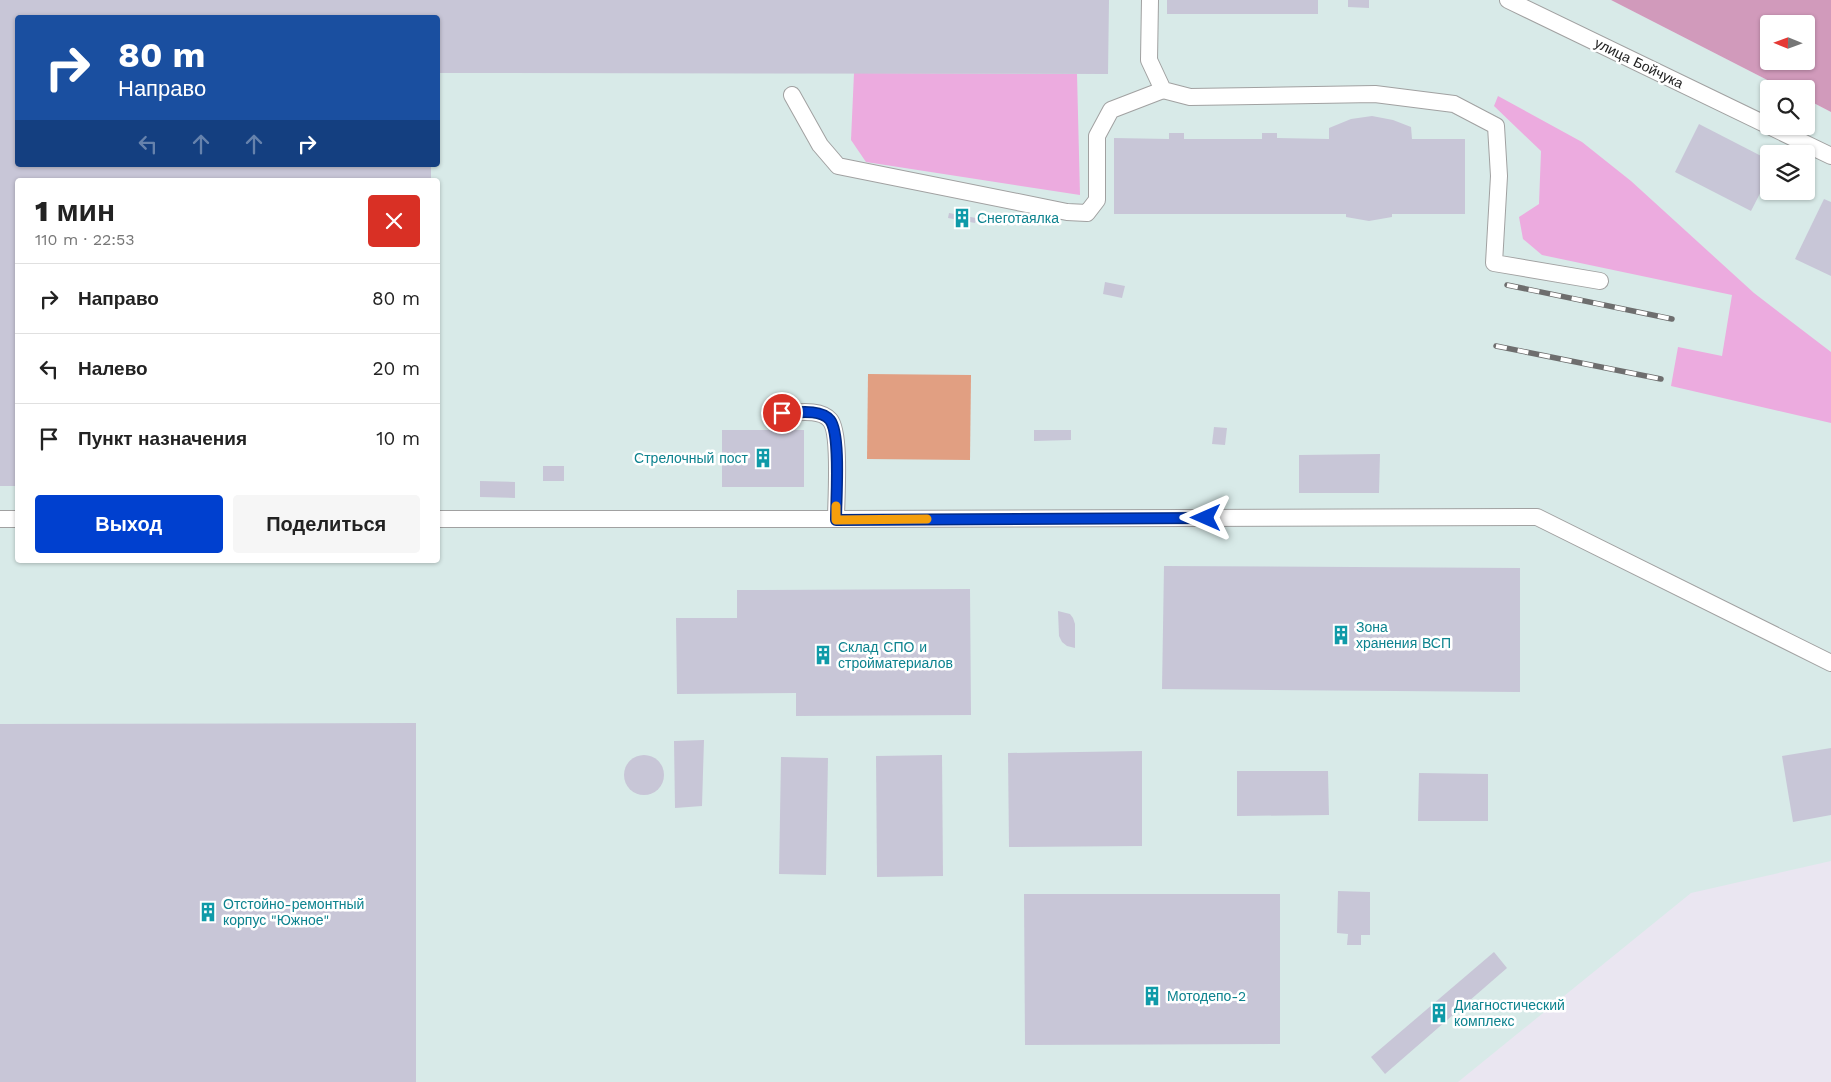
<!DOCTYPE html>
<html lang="ru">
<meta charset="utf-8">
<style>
:root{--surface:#fff;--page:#f6f6f6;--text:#222;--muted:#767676;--line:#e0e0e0;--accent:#0040cf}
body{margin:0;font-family:"Work Sans",sans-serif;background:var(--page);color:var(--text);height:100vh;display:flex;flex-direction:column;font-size:19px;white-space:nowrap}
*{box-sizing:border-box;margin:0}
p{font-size:16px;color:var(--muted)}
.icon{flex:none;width:28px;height:28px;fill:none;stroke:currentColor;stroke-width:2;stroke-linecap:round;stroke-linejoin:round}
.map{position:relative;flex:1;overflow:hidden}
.drawer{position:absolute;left:15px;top:178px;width:425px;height:385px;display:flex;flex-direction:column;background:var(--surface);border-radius:5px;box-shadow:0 1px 4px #0004}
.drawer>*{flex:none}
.top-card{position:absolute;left:15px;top:15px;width:425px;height:152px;border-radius:5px;box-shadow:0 1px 4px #0004;background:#1a4fa0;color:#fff;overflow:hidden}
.needle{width:32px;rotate:271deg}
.tools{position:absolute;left:1760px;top:15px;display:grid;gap:10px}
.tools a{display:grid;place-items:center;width:55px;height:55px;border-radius:5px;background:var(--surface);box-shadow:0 1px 4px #0004;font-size:25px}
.pin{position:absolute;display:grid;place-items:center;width:42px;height:42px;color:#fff;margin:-21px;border:2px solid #fff;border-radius:50%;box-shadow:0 1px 5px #0007}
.me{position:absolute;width:55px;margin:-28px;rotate:270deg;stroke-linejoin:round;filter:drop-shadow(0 0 4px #0008)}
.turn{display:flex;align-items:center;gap:18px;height:105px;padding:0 20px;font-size:22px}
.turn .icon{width:65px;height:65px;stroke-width:2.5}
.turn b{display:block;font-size:35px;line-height:42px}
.lanes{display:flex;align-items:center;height:48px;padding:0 20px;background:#0003;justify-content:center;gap:25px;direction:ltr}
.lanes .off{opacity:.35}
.round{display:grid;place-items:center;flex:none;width:52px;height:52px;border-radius:5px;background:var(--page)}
.headline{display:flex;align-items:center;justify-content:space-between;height:85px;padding:0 20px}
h1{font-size:30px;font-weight:800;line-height:38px}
.primary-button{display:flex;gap:10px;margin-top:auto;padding:10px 20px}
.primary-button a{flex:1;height:58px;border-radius:5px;background:var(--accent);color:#fff;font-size:20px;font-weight:800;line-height:58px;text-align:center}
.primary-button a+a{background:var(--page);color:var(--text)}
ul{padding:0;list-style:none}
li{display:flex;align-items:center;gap:15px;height:70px;padding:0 20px;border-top:1px solid var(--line)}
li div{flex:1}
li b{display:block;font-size:19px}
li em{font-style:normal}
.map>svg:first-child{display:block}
.industrial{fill:#d8eae8;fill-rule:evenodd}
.grass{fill:#ecabdf}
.forest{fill:#d19abb;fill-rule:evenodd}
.pitch{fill:#e19f82}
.building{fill:#c8c6d7}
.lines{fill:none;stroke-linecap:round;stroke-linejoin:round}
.service-casing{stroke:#a1a1a1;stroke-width:18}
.service{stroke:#fff;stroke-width:16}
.rail-casing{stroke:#6e6e6e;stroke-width:5.5}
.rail{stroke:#fff;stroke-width:4;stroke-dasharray:11;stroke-linecap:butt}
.route-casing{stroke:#002a87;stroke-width:12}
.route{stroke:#0040cf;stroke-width:9}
.slow{stroke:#f59e0b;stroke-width:9}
.labels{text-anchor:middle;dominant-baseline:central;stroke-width:5;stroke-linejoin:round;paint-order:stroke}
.street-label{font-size:14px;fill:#202020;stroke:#fff}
.culture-label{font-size:14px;fill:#0d838f;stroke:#fff;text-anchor:start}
</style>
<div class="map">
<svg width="1831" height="1082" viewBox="0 0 1831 1082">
<rect width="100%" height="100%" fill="#eae6f1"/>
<path class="industrial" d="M0 0H1611L1785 89H1769V126H1806V99L1831 112V861L1691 893 1458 1082H0ZM18 18H438V165H18ZM1769 154H1806V191H1769ZM18 180H438V560H18Z"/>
<g class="grass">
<path d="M854 73 1077 74 1080 195 866 162 851 140Z"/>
<path d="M1498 96 1582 142 1631 181 1754 293 1831 352V423L1671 386 1678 347 1722 356 1732 295 1542 255 1523 239 1519 217 1539 204 1541 151 1494 106Z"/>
</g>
<path class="forest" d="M1611 0H1831V112L1806 99V89H1785ZM1769 24H1806V61H1769Z"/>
<path class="pitch" d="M868 374 971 375 970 460 867 459Z"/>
<g class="building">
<path d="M0 0H1109L1108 74 438 73V18H18V165H431V180H18V486H0Z"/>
<rect x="1167" y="0" width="151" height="14"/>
<path d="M1348 0H1369V8L1348 7Z"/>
<path d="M1372 116 1393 120 1411 127 1412 139H1465V214H1392V217L1369 221 1346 217V214H1114V138L1169 139V133H1184V139H1262V133H1277V138L1329 139V128L1351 119Z"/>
<path d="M1699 124 1769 160V176L1751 211 1675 172Z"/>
<path d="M1824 199 1831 202V276L1795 259Z"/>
<path d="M949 213 976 218 975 223 948 218Z"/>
<path d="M1105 282 1125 286 1122 298 1103 294Z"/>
<path d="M1214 427 1227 428 1225 445 1212 444Z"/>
<rect x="722" y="430" width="82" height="57"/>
<path d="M1034 430H1071V440L1034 441Z"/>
<path d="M1380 454 1379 493H1299V455Z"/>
<rect x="543" y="466" width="21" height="15"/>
<path d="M480 481 515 482V498L480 497Z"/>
<path d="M1164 566 1520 568V692L1162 689Z"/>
<path d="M970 589 971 715 796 716V693L677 694 676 618H737V590Z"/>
<path d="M1058 611 1070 614 1073 618 1075 624V648L1067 646 1062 642 1059 636Z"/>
<path d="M416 723V1082H0V724Z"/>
<path d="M704 740 702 806 675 808 674 741Z"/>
<path d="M1831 748V815L1793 822 1782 756Z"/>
<path d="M1142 751V846L1009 847 1008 753Z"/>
<path d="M942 755 943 876 877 877 876 756Z"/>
<circle cx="644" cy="775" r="20"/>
<path d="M781 757 828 758 826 875 779 874Z"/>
<path d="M1237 771H1328L1329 815 1237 816Z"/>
<path d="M1419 773 1488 774V821H1418Z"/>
<path d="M1338 891 1370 892V935H1361V945H1347L1348 934 1337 933Z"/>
<path d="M1024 894H1280V1044L1025 1045Z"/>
<path d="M1494 952 1507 968 1385 1074 1371 1057Z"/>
</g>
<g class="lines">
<defs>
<g id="service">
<path d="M1150 0 1149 60 1163 90 1190 97 1375 94 1454 104 1496 126 1499 176 1494 263 1600 281"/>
<path d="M1508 0 1831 156"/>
<path d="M792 95 820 145 838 166 1067 212 1087 213 1097 200V136L1111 110 1163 90"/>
<path d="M0 519H18"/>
<path d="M438 519H836C836 500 841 433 830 420 820 408 795 413 781 413"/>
<path d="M836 519 1537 517 1831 663"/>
</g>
</defs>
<use href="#service" class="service-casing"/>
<use href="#service" class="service"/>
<defs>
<g id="rail">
<path d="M1507 285 1672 319"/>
<path d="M1496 346 1661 379"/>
</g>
</defs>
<use href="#rail" class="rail-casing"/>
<use href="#rail" class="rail"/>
</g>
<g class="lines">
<defs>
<path id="route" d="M782 413C795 413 820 408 830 420 841 434 836 499 836 520L1206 518"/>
</defs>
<use href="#route" class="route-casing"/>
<use href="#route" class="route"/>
<path class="slow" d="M836 506V520L927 519"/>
</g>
<defs>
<symbol id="building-bare" viewBox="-9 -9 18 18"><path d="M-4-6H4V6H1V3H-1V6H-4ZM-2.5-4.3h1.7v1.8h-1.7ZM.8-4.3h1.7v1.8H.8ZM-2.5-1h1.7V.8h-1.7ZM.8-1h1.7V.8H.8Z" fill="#0f9aa8" stroke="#fff" stroke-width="2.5" paint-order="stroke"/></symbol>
</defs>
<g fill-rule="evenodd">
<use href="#building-bare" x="948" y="204" width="28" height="28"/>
<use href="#building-bare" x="749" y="444" width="28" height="28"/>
<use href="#building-bare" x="1327" y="621" width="28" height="28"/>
<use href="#building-bare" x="809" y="641" width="28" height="28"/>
<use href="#building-bare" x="194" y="898" width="28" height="28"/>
<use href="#building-bare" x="1138" y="982" width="28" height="28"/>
<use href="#building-bare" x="1425" y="999" width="28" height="28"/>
</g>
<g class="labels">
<g class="street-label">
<text transform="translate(1639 63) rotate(26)">улица Бойчука</text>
</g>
<g class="culture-label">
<text x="977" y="218">Снеготаялка</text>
<text x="748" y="458" text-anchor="end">Стрелочный пост</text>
<text x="1356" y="627">Зона<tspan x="1356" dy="16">хранения ВСП</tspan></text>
<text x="838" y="647">Склад СПО и<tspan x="838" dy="16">стройматериалов</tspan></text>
<text x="223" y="904">Отстойно-ремонтный<tspan x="223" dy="16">корпус "Южное"</tspan></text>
<text x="1167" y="996">Мотодепо-2</text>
<text x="1454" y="1005">Диагностический<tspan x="1454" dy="16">комплекс</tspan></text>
</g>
</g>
</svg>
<div class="tools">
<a><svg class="needle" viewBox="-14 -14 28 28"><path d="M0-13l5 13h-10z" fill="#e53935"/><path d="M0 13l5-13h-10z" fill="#767676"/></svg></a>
<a><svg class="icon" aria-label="search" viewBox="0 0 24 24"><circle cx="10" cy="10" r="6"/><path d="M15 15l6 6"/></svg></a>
<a><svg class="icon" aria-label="layers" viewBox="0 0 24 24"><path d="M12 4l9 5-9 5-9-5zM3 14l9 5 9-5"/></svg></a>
</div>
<div class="pin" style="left:782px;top:413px;background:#d93025"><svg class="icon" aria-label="arrive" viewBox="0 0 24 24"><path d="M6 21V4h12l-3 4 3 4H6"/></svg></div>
<svg class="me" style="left:1206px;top:518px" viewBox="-20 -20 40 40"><path d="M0-17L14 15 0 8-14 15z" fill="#0040cf" stroke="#fff" stroke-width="4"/></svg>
<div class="top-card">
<div class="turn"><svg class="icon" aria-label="right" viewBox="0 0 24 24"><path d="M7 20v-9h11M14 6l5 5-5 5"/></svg><div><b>80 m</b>Направо</div></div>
<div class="lanes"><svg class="icon off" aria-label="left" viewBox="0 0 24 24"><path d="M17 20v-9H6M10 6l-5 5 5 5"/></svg><svg class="icon off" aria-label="ahead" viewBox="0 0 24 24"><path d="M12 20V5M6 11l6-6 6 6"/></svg><svg class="icon off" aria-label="ahead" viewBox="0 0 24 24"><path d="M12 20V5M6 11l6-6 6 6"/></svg><svg class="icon" aria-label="right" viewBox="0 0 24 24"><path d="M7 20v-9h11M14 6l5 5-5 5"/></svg></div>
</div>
<section class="drawer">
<div class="headline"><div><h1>1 мин</h1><p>110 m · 22:53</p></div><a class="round" style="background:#d93025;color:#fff"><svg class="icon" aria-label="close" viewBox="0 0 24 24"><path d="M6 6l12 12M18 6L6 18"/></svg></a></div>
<ul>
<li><svg class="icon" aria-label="right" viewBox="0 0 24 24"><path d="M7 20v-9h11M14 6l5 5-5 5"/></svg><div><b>Направо</b></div><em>80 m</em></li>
<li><svg class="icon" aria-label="left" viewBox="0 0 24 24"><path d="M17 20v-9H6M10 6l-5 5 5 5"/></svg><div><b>Налево</b></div><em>20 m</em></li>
<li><svg class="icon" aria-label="arrive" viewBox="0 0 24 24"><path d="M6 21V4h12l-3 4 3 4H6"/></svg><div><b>Пункт назначения</b></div><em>10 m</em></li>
</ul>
<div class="primary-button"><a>Выход</a><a>Поделиться</a></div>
</section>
</div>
